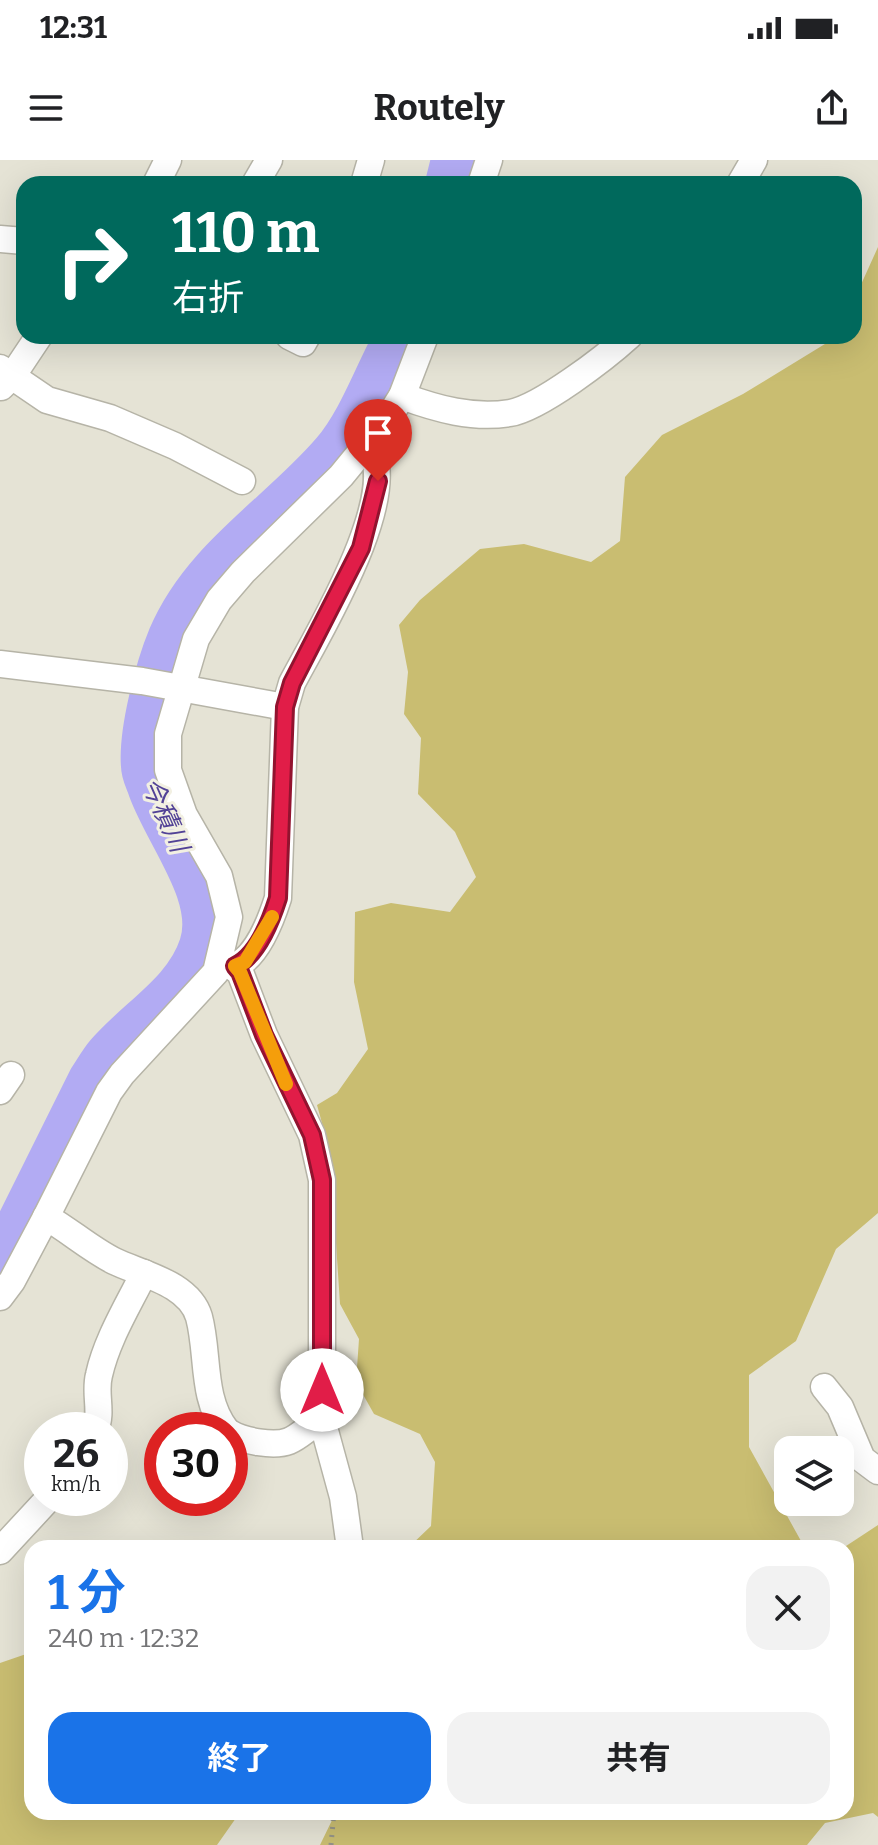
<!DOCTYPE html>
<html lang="ja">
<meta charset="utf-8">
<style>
:root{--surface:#fff;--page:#f2f2f2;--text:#202124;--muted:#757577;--accent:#1a73e8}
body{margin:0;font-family:Bitter,"Noto Sans JP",serif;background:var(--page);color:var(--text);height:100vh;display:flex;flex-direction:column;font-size:30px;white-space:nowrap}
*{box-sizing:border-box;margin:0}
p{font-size:26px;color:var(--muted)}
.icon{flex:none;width:44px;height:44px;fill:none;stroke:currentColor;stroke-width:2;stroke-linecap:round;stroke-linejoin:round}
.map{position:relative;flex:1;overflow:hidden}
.sheet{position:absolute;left:24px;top:1380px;width:830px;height:280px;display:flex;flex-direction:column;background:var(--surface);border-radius:24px;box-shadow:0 8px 32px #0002}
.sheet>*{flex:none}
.top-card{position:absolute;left:16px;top:16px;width:846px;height:168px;border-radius:24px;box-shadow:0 8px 32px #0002;background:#00695c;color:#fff;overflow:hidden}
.fabs{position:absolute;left:774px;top:1276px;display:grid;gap:16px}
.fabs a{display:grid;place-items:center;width:80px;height:80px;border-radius:16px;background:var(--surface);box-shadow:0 8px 32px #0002;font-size:40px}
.speed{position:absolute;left:24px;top:1252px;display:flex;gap:16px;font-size:40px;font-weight:700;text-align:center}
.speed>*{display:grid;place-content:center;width:104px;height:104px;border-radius:50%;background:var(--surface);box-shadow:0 8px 32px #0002;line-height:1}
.speed small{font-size:20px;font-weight:400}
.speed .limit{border:12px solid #d22;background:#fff;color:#111}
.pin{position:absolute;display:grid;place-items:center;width:68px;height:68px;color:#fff;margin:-82px -34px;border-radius:50% 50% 50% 0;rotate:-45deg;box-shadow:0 0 8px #0007}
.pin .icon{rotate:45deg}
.me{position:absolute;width:88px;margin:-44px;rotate:0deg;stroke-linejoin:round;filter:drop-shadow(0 0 6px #0008)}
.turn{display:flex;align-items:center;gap:28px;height:168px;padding:0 24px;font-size:36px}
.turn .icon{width:104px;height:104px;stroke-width:2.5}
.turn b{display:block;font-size:56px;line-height:68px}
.round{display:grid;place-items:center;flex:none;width:84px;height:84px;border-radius:24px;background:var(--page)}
.overview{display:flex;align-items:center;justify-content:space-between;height:136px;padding:0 24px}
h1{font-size:48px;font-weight:700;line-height:60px;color:var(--accent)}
.action{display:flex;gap:16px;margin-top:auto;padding:16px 24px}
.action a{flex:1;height:92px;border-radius:24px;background:var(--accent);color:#fff;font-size:32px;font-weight:700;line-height:92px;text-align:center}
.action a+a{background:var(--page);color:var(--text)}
.status{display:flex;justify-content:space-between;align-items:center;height:56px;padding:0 40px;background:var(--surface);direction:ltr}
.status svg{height:22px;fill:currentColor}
header{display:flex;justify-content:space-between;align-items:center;height:104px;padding:0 24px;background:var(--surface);font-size:36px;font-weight:700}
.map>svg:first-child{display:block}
.green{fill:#c9bd71}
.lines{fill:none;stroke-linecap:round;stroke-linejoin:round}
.river{stroke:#b2abf3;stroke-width:46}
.minor-casing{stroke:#b6b4a7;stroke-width:29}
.path{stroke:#949388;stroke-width:5;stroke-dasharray:2 6;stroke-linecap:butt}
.minor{stroke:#fff;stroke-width:26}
.route-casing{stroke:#92132f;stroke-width:20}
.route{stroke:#e11d48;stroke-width:14}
.slow{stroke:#f59e0b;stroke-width:14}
.labels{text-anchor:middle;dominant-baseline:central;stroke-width:6;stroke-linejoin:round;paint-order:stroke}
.water-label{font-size:26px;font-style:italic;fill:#524296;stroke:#f2f0e2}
</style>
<div class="status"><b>12:31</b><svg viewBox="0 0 49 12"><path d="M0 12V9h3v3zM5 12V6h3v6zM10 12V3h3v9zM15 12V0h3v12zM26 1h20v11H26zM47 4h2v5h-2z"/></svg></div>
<header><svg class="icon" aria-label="menu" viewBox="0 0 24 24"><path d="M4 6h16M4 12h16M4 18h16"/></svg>Routely<svg class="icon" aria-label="share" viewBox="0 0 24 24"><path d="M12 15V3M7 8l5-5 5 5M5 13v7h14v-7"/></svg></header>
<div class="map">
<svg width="878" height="1685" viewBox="0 0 878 1685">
<rect width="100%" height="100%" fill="#e5e3d5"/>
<g class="green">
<path d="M878 87V1053L836 1089 796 1181 749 1215V1287L801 1381 816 1388H408L431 1366 435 1302 420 1274 374 1254 356 1222 359 1179 340 1144 330 992 317 945 337 933 368 889 354 822 355 752 391 743 450 752 476 717 455 672 418 634 421 578 404 554 408 512 399 465 420 440 480 389 524 384 591 402 620 381 625 317 662 275 743 234 838 176H854V140Z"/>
<path d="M878 1365V1657L873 1653 825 1663 807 1685H320L336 1652H846V1388H843Z"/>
<path d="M32 1492V1652H283L236 1658 217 1685H0V1503Z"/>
</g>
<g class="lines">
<g class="river">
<path d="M448 24 454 0"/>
<path d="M0 1103 91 920C97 911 102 902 108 895 139 859 187 833 202 786 219 736 168 676 151 629 149 622 144 614 144 606 141 573 158 508 171 477 204 399 281 355 334 293 362 260 377 213 398 176"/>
</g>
<defs>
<g id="minor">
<path d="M156 24 168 0"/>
<path d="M255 24 269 0"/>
<path d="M364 24 371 0"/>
<path d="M481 24 489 0"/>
<path d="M740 24 754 0"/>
<path d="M0 79 24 81"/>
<path d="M289 176 303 183 307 176"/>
<path d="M0 208 47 240 110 258 175 286 242 321"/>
<path d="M1 227 13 215 39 176"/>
<path d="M402 236C437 249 473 259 510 253 540 248 606 197 629 176"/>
<path d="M0 504 142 521 285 547"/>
<path d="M220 798 240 812 264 875 312 975 322 1020V1260L343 1337 350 1388"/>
<path d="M235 806C257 797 271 760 278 738L285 547 292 523C316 477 405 332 368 285"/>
<path d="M0 931 11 915"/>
<path d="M46 1057C69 1070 90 1089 114 1101 141 1114 189 1123 199 1157 209 1194 201 1238 226 1270"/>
<path d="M0 1137 12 1121 46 1057 109 932 122 914 216 812 229 757 219 716 184 655 168 610V574L196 479 219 440 243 412 341 316 387 260 402 236 425 176"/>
<path d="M824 1227 840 1247 862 1299 878 1311"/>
<path d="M95 1270C103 1251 94 1234 99 1215 107 1179 128 1146 144 1113"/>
<path d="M230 1273C243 1281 274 1287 289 1281 301 1276 310 1265 322 1260"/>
<path d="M0 1391 49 1338"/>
</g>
</defs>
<use href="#minor" class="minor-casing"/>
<path class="path" d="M331 1685 334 1652"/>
<use href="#minor" class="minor"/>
</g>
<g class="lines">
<defs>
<path id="route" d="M322 1230V1020L312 975 264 875 240 812 235 806C257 796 271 760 278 738L285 547 292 523 361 388 378 321"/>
</defs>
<use href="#route" class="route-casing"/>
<use href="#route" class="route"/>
<path class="slow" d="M272 757 245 802 235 806 240 812 286 924"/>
</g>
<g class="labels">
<g class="water-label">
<text transform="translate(165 655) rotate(66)">今積川</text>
</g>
</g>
</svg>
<div class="fabs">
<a><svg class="icon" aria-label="layers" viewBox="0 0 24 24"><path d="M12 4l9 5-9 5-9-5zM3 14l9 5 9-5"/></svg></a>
</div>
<div class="speed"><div>26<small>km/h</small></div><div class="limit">30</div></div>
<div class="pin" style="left:378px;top:321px;background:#d93025"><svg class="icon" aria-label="arrive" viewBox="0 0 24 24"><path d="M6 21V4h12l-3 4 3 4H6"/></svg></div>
<svg class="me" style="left:322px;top:1230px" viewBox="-20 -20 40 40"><circle r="19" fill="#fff"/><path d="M0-13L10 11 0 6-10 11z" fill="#e11d48"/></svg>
<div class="top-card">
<div class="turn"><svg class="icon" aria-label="right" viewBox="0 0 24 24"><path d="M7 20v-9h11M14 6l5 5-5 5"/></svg><div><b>110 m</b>右折</div></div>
</div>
<section class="sheet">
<div class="overview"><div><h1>1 分</h1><p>240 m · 12:32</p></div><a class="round"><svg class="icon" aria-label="close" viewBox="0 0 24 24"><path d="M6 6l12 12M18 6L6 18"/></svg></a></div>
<div class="action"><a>終了</a><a>共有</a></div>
</section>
</div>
